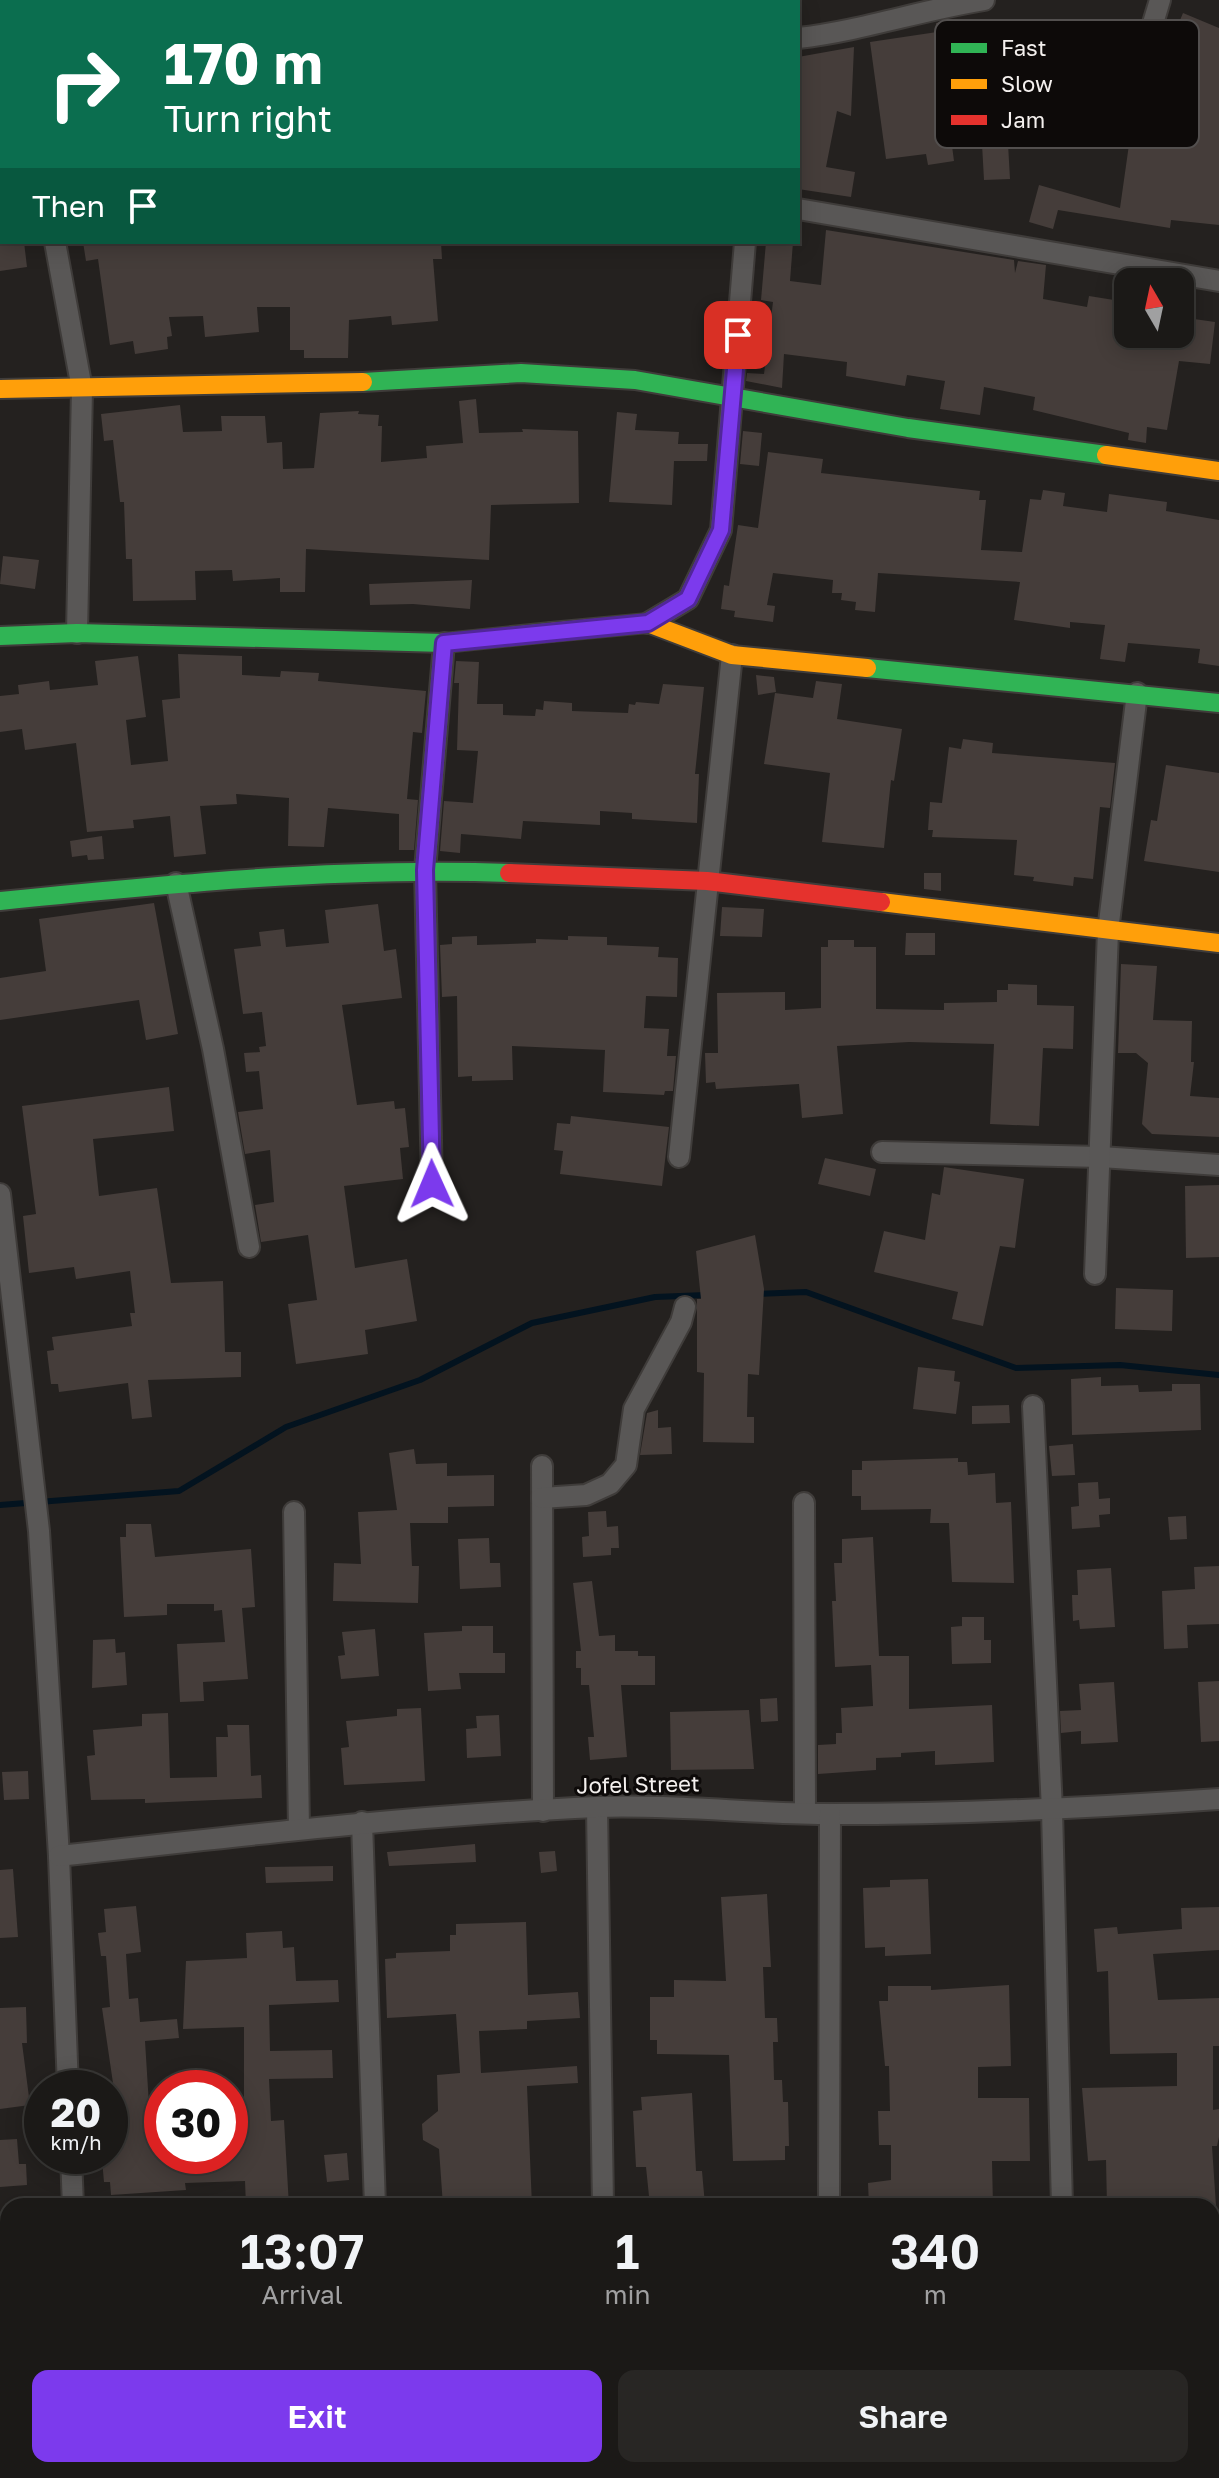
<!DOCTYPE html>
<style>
:root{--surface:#1b1917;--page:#282624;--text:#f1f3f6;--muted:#a0a0a1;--line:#393836;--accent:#7c3aed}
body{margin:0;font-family:"Golos Text",sans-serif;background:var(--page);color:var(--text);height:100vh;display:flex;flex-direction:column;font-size:30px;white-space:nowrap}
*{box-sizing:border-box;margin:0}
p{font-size:26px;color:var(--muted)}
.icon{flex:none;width:44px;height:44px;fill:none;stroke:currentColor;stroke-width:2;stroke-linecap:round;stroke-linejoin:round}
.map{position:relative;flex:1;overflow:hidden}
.side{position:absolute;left:0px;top:2198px;width:1220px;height:280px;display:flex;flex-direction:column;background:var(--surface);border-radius:24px 24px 0 0;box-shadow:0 4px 20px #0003,0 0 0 2px var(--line)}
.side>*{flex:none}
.guide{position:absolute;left:0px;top:0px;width:800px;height:244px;box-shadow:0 4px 20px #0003,0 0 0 2px var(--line);background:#0b6e4f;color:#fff;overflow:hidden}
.needle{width:52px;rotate:351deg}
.buttons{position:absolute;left:1114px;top:268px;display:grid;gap:16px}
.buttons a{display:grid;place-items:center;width:80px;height:80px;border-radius:16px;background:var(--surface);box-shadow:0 4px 20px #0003,0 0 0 2px var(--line);font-size:40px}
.speed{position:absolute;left:24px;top:2070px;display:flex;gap:16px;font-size:40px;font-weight:700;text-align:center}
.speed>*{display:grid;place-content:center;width:104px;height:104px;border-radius:50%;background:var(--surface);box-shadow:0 4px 20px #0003,0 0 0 2px var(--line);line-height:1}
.speed small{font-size:20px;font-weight:400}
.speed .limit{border:12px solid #d22;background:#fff;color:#111}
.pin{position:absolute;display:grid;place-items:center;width:68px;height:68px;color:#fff;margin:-34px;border-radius:16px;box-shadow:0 4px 12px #0006}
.me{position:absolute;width:88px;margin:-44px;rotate:359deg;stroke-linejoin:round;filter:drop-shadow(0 0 6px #0008)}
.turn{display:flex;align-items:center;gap:28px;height:168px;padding:0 32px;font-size:36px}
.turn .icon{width:104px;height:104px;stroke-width:2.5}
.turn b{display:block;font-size:56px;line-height:68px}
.then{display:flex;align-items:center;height:76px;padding:0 32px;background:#0003;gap:16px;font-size:30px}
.eta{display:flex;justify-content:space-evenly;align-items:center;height:136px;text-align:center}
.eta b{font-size:48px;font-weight:600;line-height:56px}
.button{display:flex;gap:16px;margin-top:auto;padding:16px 32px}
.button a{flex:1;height:92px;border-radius:16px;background:var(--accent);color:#fff;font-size:32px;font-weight:600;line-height:92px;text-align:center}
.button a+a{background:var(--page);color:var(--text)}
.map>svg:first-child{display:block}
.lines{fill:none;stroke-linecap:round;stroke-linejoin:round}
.stream{stroke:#03131f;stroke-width:6}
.building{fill:#453d3a}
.street-casing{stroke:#3f3c3a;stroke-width:24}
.fast-casing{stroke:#3f3c3a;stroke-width:22}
.slow-casing{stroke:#3f3c3a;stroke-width:22}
.jam-casing{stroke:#3f3c3a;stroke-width:22}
.street{stroke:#595756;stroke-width:20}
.fast{stroke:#30b455;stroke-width:18}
.slow{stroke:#ff9f0a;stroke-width:18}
.jam{stroke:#e5322d;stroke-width:18}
.route-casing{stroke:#51269a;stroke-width:20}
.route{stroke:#7c3aed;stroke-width:14}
.labels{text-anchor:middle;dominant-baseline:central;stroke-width:6;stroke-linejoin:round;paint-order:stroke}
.street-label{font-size:22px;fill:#f4f0ee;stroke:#0d0a09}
.key{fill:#0d0a09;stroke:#524f4e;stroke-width:2}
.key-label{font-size:22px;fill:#f4f0ee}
</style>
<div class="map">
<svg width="1219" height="2478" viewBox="0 0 1219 2478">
<rect width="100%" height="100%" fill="#24211f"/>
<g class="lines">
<g class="stream">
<path d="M757 1294 806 1292 1016 1368 1120 1365 1219 1375"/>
<path d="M0 1505 179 1491 286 1427 420 1380 532 1323 655 1297 706 1295"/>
</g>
</g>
<g class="building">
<path d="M1183 13 1219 28V225L1171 220 1170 228 1058 210 1053 229 1029 222 1039 185 1120 208 1139 74 1111 72 1113 44 1130 45 1129 58 1161 66Z"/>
<path d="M966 19V22L1001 20 1010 179 984 180 976 36 939 41 936 23Z"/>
<path d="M937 32 954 161 928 165 926 154 886 159 870 42Z"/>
<path d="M854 47 851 116 837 111 826 167 855 172 851 197 798 189V57Z"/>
<path d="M826 230 1014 260 1015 273 1018 261 1046 265 1043 299 1087 307 1089 296 1114 300 1112 308 1127 311 1122 334H1180V317L1215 322 1210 364 1179 361 1167 430 1147 427 1146 443 1128 440 1129 433 1033 410 1035 397 984 387 980 415 940 409 945 381 907 375 905 386 846 376 847 362 784 354 782 388 746 381 747 373 764 374 773 302 761 300 766 242H793L790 281 821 285Z"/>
<path d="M0 242H24L27 267 0 271Z"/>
<path d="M83 242H441L442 259H433L438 321 392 325 391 316 349 320 348 358H304V350H290V307H257L259 332 205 337 203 316 169 317 172 336 167 337 168 349 135 354 133 341 110 345 98 259 86 261Z"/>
<path d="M476 399 479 433 523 432 522 429 578 431 579 503 491 505 489 560 306 549 305 592H280V578L233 581 232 570 195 571 196 600 133 601 132 559H126L124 502H120L113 440 104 441 101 414 180 405 183 432 222 431 221 416H265L267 443 282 442 283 469 314 468 320 413 359 411 358 414 379 415 378 426H382L381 462 427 458 426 446 463 443 459 401Z"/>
<path d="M617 412 637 414 635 430 679 432 678 444H708L707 461H674L672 505 609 502Z"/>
<path d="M743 431 762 433 759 466 740 464Z"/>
<path d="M768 452 823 459 821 473 980 491 979 500H986L981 550 1022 552 1030 499 1041 500 1043 490 1065 493 1063 506 1107 512 1109 494 1167 502 1166 511 1219 520V666L1198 663 1200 649 1128 643 1125 662 1100 659 1105 625 1070 622V628L1014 620 1020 582 878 573 875 612 855 610 856 602 841 600 842 593H832L833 580 773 573 767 605 775 606 773 622 734 617 735 611 721 609 724 585 729 586 738 525 758 528Z"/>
<path d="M3 556 39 560 35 589 0 584Z"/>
<path d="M472 580 470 609 413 604 370 605 369 584Z"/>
<path d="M178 654 242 656V675L280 677 281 671 319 673 318 681 426 691 422 733 413 732 407 799 418 800 414 850H399V814L328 808 324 847 288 846 289 798 236 794 237 804 200 806 206 854 174 857 170 816 133 820 134 828 87 832 76 743 25 750 22 729 0 732V696L19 694 18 685 49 681 50 690 98 685 95 661 138 656 146 717 126 720 131 765 168 761 162 700 180 698Z"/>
<path d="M456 661 479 662 477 704H503V715L535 716 536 709 543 710 544 701 572 703V711L628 713 629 704 635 705 636 702 659 704 663 684 704 687 695 774H699L697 823 632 819V813L600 811V825L523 821 521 839 461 834 460 853 440 851 444 801 473 803 478 751 457 750 459 683H454Z"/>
<path d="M756 675 774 677 776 692 758 695Z"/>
<path d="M816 681 842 684 837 719 902 729 894 781 891 780 884 848 822 842 830 773 764 764 775 693 813 698Z"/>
<path d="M963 739 993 743 992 753 1115 763 1110 808 1100 807 1093 879 1074 877 1073 886 1033 881 1034 877 1014 875 1017 840 932 837 933 830H928L930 802 942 803 949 747 961 749Z"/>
<path d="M1166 765 1219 773V872L1144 861 1151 820 1157 821Z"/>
<path d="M102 836 104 859 88 860 87 855 72 857 70 841Z"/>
<path d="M924 873H941V891L924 889Z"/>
<path d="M154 903 178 1034 146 1040 139 1000 0 1020V978L46 971 39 919Z"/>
<path d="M378 904 384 951 396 949 402 998 342 1005 357 1105 394 1101 395 1109 405 1108 409 1147 400 1148 403 1179 344 1186 355 1268 407 1259 417 1321 365 1330 368 1354 296 1364 288 1304 317 1300 308 1235 261 1242 255 1205 274 1202 270 1150 245 1154 238 1112 263 1109 259 1071 246 1072 244 1053 260 1052 259 1047 266 1046 262 1012 243 1014 234 949 261 946 259 932 284 929 286 947 329 943 325 910Z"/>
<path d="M722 907 764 909 762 937 720 936Z"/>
<path d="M906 933H935V955H905Z"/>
<path d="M477 936V945L536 943V939L568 940V936L607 937V945L659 947 658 957 678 958 677 997 646 996 644 1028 669 1029 667 1056H676L673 1091H665L664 1095 603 1092 605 1050 512 1046 513 1080 472 1081V1076L458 1077 457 996 442 997 440 945 452 944V937Z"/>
<path d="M828 940H854V947H876V1009L944 1010V1003L997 1002V990H1008V984L1037 985V1005L1074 1006 1073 1049 1043 1048 1039 1126 990 1124 994 1044 909 1042 837 1046 843 1114 802 1118 799 1084 716 1089 715 1082 706 1083 705 1053H718L717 993 785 992V1010L821 1008V947H828Z"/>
<path d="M1121 964 1157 966 1153 1020 1192 1021 1191 1062H1194L1190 1096 1219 1098V1137L1152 1134 1142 1124 1148 1063 1136 1053H1118Z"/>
<path d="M169 1087 174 1131 93 1139 99 1196 157 1188 171 1283 223 1281 225 1352H241V1377L148 1380 152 1417 132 1419 128 1383 59 1392 58 1384H51L47 1351 54 1350 52 1337 132 1326 130 1313H135L130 1271 76 1279 74 1267 29 1273 23 1216 36 1214 22 1106Z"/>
<path d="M571 1116 669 1127 662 1186 560 1174 563 1151 554 1150 557 1123 570 1124Z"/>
<path d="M825 1158 876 1169 870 1196 818 1184Z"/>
<path d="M944 1167 1024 1179 1015 1248 1000 1246 983 1326 952 1319 958 1292 874 1272 884 1231 925 1240 932 1193 940 1195Z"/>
<path d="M1219 1185V1257L1186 1258 1185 1186Z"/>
<path d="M755 1235 764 1289 759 1375 748 1374 747 1417H754V1443L703 1442 704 1373 697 1372V1299H701L696 1251Z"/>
<path d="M1116 1288 1173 1290 1172 1331 1115 1329Z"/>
<path d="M918 1367 955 1371 954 1381 960 1382 956 1414 913 1409Z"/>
<path d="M1101 1377V1386L1138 1385 1139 1392 1172 1391V1384H1200L1201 1430 1072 1435 1071 1379Z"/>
<path d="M1009 1405 1010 1423 972 1424V1406Z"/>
<path d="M658 1410V1428L671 1427 672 1454 640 1455 647 1413Z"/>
<path d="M1073 1444 1075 1475 1052 1476 1049 1446Z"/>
<path d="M414 1449 416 1464 447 1463V1476L494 1475V1506L448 1507V1523H410L412 1566H419L418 1603 333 1601 334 1563 361 1564 358 1512 397 1510 389 1453Z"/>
<path d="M958 1458V1462H967L968 1475 995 1473 996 1503 1011 1502 1014 1583 952 1582 949 1523H930L931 1509 861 1510V1496H852V1470H862V1461Z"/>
<path d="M1098 1482 1099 1499 1110 1498V1514L1099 1515 1100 1527 1072 1529 1071 1507 1079 1506 1078 1483Z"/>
<path d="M606 1511 607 1527 618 1526 619 1548H611V1555L583 1557 582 1537 589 1536 588 1512Z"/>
<path d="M1186 1516 1187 1539 1170 1540 1168 1517Z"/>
<path d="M126 1524H151L155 1557 251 1549 255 1607 242 1608 248 1679 203 1682 204 1701 180 1702 177 1644 225 1642 222 1610 214 1611V1604H167V1615L124 1617 120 1537H126Z"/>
<path d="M873 1537 879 1656H909V1709L992 1705 994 1762 935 1765V1751L901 1753V1757L876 1758V1770L818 1774V1745L836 1744V1733H842L841 1708 873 1706 871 1665 835 1667 832 1601H836L834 1563H842V1539Z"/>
<path d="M489 1538 490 1563H500L501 1587 460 1589 458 1539Z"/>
<path d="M1219 1566V1624L1187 1625 1188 1648 1164 1649 1162 1591 1195 1589 1194 1567Z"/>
<path d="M1111 1568 1115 1627 1080 1629 1079 1620 1073 1621 1072 1595H1078L1077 1570Z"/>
<path d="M592 1581 599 1636 615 1635V1651H638V1656H655V1685H621L627 1757 590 1760 588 1737H594L589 1685H581V1668H576V1651H581L573 1583Z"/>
<path d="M962 1617H984V1640H991V1663L952 1664 951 1627 962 1626Z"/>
<path d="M462 1626H493V1653H505V1673H459L461 1689 428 1691 424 1633 462 1631Z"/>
<path d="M375 1629 379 1676 341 1679 338 1656 345 1655 342 1632Z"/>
<path d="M115 1639 116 1653 125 1652 127 1685 92 1688 93 1640Z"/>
<path d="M1219 1681V1741L1201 1742 1198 1682Z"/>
<path d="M1114 1682 1118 1742 1081 1744V1731L1061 1733 1060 1711 1081 1710 1079 1684Z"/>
<path d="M777 1698 778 1721 761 1722 760 1699Z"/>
<path d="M421 1708 425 1781 344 1785 341 1748 349 1747 346 1721 397 1716V1709Z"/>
<path d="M749 1710 754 1769 671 1770 670 1712Z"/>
<path d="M168 1713 170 1778 217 1777 216 1737H228L227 1725H249L251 1776 261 1775 262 1798 145 1803V1799L91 1800 87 1756 95 1755 93 1730 142 1726V1714Z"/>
<path d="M499 1715 501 1756 467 1758 466 1729 477 1728 476 1716Z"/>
<path d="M28 1771 29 1799 4 1800 2 1772Z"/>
<path d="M475 1844 476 1862 389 1866 387 1852Z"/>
<path d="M555 1851 557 1871 541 1873 539 1852Z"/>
<path d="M333 1866V1881L266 1883 265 1867Z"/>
<path d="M13 1869 18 1937 0 1938V1870Z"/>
<path d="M928 1879 931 1954 885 1956V1947L865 1948 863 1888 890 1887V1880Z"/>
<path d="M767 1894 771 1967H763L765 2018H777L778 2042H773L774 2080H782L783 2102H788L789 2146H785V2160L733 2161 729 2055 657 2054V2040H650V1997H674V1980L726 1981 721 1897Z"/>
<path d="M136 1906 141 1952 126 1954 129 1999 138 1998 140 2022 177 2019 179 2038 145 2041 150 2121 162 2120V2156H230V2102L244 2101V2027L183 2029 186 1961 247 1958 246 1933 282 1931 283 1948 294 1947 296 1981 338 1980 339 2002 269 2005 270 2051 332 2050 333 2078 269 2079 271 2121 284 2120 289 2206H246L245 2181 185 2183 186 2190 111 2195 110 2182H104L102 2160H110L113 2083 102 2008 110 2007 106 1956H101L98 1933 106 1932 104 1909Z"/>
<path d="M1219 1907V1950L1153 1954 1158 2000 1219 1998V2046H1213V2110L1219 2109V2137L1217 2146H1212L1216 2206H1107L1106 2160 1088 2161 1082 2088 1177 2086V2053L1110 2054 1108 1971 1097 1972 1094 1929 1117 1927 1118 1934 1182 1929 1181 1908Z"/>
<path d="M526 1922 528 1995 578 1992 580 2018 527 2021V2029L479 2031 481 2073 577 2066 578 2083 527 2086 532 2206H443L439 2149 423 2140 422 2124 438 2111 437 2075 460 2073 456 2014 387 2018 385 1959 396 1958V1953L450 1951V1935H456V1924Z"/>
<path d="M1009 1985 1011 2066 978 2067V2098H1029L1030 2161H992L993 2206H869L868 2183 891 2180V2145H879L878 2111H890L889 2066H885L879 2001H888V1986H931V1990Z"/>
<path d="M26 2007 27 2043H22L30 2105 0 2109V2008Z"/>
<path d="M692 2093 696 2171H702L705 2205 650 2206 646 2167H636L633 2111 642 2110 641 2097Z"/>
<path d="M17 2139 19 2164H26L27 2185 0 2187V2140Z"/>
<path d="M347 2153 349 2180 327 2182 324 2155Z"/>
</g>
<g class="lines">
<defs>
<g id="street">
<path d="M18 0V2"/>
<path d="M548 2V0"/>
<path d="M798 38C861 31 921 10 984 0"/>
<path d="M1145 50 1160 0"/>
<path d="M0 167H2"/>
<path d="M798 209 1219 281"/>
<path d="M55 242 82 389 77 633"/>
<path d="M648 623 688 599 721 530 745 242"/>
<path d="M176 883 213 1049 249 1247"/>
<path d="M882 1152 1101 1157 1219 1165"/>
<path d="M679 1157 732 655"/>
<path d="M432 1184 425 870 444 643"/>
<path d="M0 1194 39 1531 59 1856 68 2088"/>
<path d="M1095 1274 1108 931 1137 693"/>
<path d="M1033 1406 1052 1810 1062 2206"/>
<path d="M542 1466 543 1811"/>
<path d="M542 1498 586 1495 610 1484 626 1465 634 1409 681 1322 685 1307"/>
<path d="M804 1503 805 1813"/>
<path d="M294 1512 299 1829"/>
<path d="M597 1807 603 2206"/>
<path d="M362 1822 375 2206"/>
<path d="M59 1856C238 1836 416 1815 596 1807 675 1804 753 1814 832 1814 961 1814 1090 1808 1219 1799"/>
<path d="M71 2156 73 2206"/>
<path d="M829 2206 830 1814"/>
<path d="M83 2470 84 2478"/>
<path d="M384 2470V2478"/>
<path d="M607 2470V2478"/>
<path d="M833 2470V2478"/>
<path d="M1068 2470V2478"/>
</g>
<g id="fast">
<path d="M363 382 521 373 635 380 908 428 1106 455"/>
<path d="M0 636 77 633 444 643 551 632"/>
<path d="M867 668 1219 703"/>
<path d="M0 901C169 884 339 867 509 873"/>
</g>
<g id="slow">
<path d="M0 389 363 382"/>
<path d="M1106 455 1219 471"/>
<path d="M551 632 648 623 732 655 867 668"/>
<path d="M881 902 1219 943"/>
</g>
<path id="jam" d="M509 873 707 881 881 902"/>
</defs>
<use href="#street" class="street-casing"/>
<use href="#fast" class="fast-casing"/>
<use href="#slow" class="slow-casing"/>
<use href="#jam" class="jam-casing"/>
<use href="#street" class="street"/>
<use href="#fast" class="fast"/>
<use href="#slow" class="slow"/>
<use href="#jam" class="jam"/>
</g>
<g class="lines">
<defs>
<path id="route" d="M432 1184 425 870 444 643 648 623 688 599 721 530 738 335"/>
</defs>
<use href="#route" class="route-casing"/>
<use href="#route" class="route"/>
</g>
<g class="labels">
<g class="street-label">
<text transform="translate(638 1784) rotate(-1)">Jofel Street</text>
</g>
</g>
<rect x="935" y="20" width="264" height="128" rx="12" class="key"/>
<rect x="951" y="43" width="36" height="10" fill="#30b455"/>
<rect x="951" y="79" width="36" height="10" fill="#ff9f0a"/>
<rect x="951" y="115" width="36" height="10" fill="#e5322d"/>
<g class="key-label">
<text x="1001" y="56">Fast</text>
<text x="1001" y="92">Slow</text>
<text x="1001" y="128">Jam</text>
</g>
</svg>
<div class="buttons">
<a><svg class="needle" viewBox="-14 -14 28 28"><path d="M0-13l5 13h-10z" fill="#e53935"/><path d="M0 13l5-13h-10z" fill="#a0a0a1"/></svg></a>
</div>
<div class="speed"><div>20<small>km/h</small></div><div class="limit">30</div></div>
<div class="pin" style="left:738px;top:335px;background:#d93025"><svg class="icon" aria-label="arrive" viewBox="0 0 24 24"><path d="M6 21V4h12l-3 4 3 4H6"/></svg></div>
<svg class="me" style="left:432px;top:1184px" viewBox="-20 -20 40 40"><path d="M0-17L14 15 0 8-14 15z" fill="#7c3aed" stroke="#fff" stroke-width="4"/></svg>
<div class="guide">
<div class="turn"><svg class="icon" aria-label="right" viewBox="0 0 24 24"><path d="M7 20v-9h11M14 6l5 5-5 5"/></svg><div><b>170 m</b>Turn right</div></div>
<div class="then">Then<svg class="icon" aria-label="arrive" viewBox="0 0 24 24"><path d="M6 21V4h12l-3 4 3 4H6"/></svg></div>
</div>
<section class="side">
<div class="eta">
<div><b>13:07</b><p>Arrival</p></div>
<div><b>1</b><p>min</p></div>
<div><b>340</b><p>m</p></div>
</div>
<div class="button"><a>Exit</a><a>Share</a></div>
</section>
</div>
